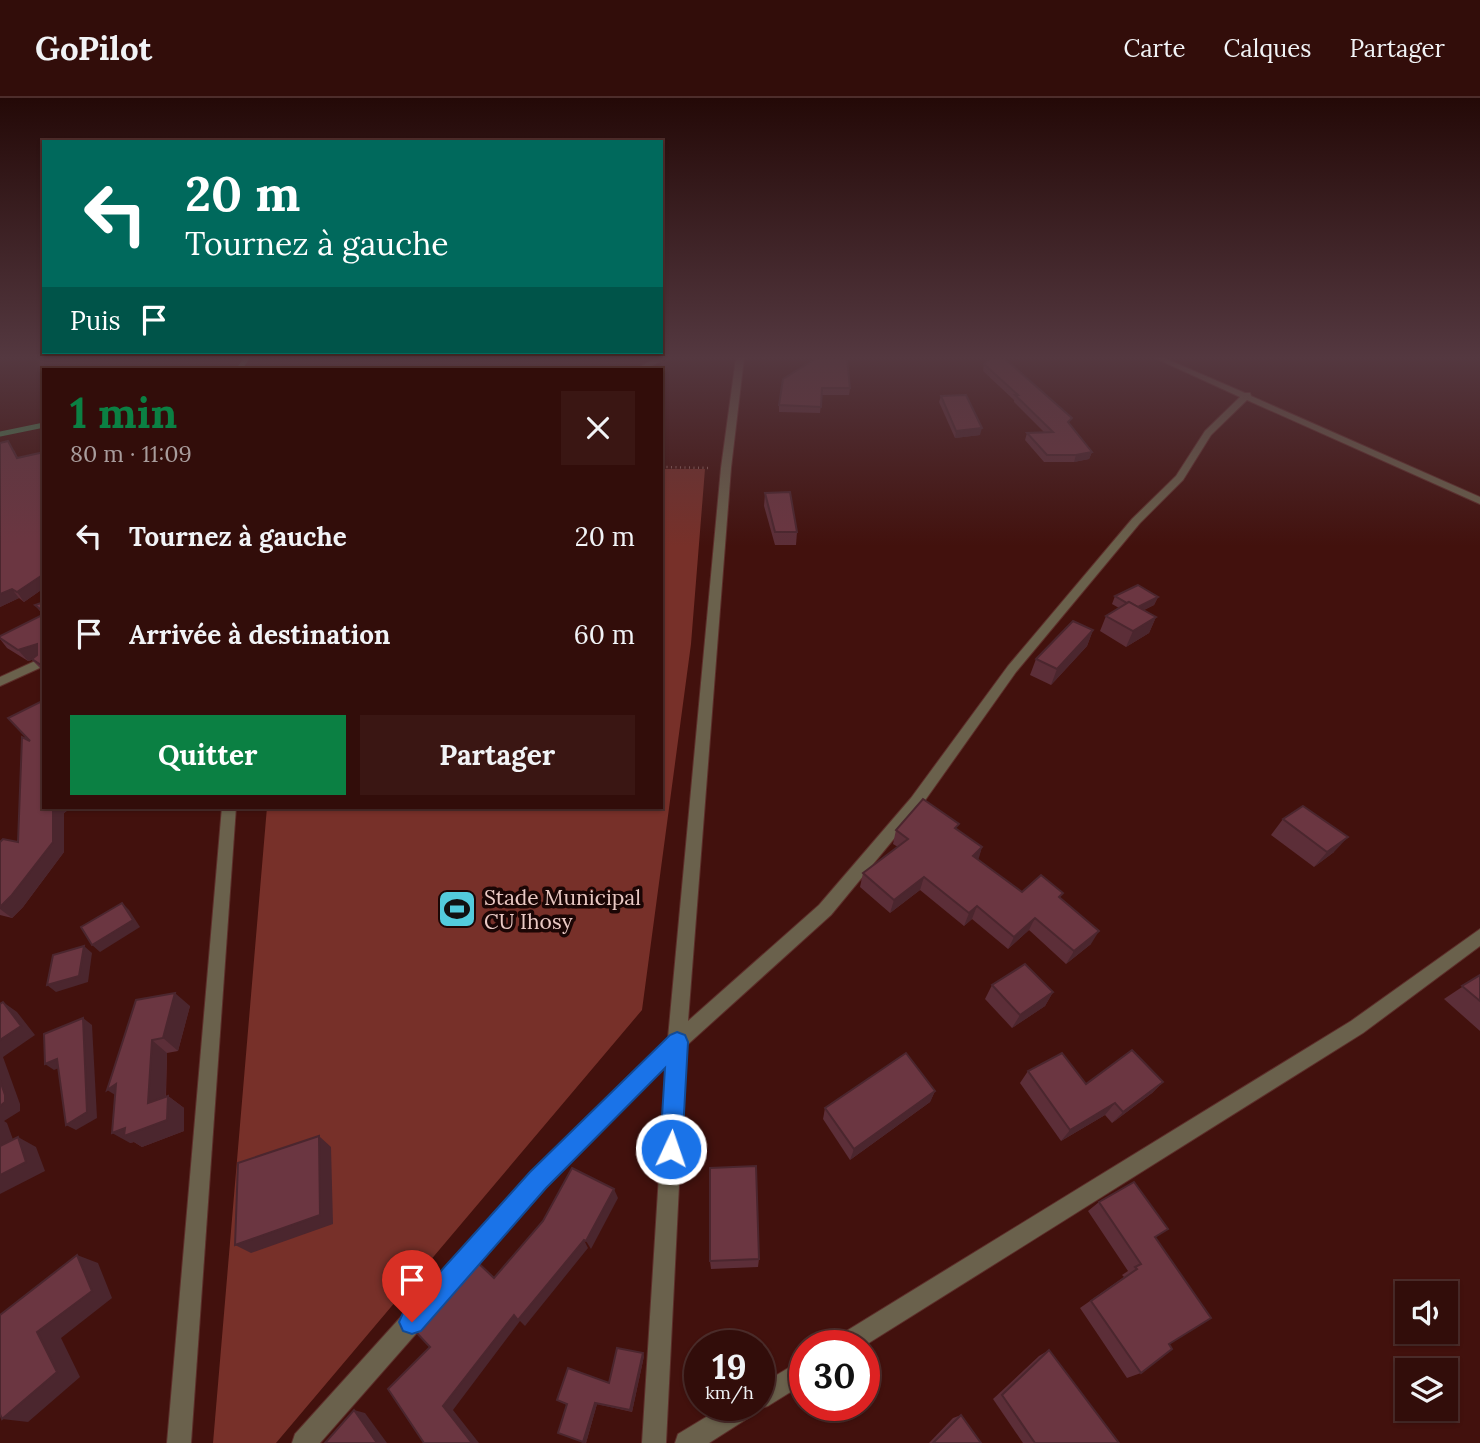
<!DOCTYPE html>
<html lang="fr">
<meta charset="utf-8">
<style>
:root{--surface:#320d0a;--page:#3a1613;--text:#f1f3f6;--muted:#a89c9c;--line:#4d2d2b;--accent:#0b8043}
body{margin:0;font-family:Lora,serif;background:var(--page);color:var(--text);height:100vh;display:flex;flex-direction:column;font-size:26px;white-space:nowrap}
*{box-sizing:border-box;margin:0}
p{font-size:23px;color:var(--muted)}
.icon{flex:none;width:38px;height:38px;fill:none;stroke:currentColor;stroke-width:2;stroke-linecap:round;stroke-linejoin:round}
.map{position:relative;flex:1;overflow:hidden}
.drawer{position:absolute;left:42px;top:270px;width:621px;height:441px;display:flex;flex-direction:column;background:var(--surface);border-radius:0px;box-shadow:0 2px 5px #0004,0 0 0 2px var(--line)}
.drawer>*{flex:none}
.hud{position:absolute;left:42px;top:42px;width:621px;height:214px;border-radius:0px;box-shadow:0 2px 5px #0004,0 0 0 2px var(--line);background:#00695c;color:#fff;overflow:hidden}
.tools{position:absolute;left:1395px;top:1183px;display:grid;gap:14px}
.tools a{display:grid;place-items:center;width:63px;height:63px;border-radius:0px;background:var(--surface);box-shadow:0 2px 5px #0004,0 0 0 2px var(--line);font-size:35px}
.speed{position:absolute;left:684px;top:1232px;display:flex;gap:14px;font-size:35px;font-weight:700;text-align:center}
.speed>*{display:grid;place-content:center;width:91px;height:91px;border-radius:50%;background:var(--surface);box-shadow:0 2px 5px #0004,0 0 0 2px var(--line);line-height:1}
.speed small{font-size:18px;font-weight:400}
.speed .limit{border:10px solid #d22;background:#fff;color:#111}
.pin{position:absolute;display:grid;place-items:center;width:60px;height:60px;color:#fff;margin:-72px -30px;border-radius:50% 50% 50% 0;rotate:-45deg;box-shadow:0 0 7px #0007}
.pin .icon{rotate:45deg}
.me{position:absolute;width:77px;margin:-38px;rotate:3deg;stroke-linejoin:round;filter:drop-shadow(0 0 5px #0008)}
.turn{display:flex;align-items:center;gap:24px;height:147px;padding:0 28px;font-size:32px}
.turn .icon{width:91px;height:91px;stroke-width:2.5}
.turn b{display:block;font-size:49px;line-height:60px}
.then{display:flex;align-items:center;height:66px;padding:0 28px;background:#0003;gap:14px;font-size:26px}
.round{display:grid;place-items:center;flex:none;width:74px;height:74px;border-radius:0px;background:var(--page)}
.head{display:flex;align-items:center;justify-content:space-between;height:119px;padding:0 28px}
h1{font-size:42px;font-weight:700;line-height:52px;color:var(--accent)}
.action{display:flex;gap:14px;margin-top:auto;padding:14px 28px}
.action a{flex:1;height:80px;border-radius:0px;background:var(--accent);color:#fff;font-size:28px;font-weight:700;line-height:80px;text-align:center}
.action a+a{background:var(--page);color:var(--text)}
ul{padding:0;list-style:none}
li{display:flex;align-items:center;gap:21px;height:98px;padding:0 28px}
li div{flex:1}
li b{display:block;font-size:26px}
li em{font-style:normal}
header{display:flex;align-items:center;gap:42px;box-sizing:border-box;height:98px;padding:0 35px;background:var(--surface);border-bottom:2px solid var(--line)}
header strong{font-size:33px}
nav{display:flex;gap:38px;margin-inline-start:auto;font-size:24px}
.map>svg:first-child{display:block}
.green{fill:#773029}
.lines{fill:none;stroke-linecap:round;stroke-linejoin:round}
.stream{stroke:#488456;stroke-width:5}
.minor-casing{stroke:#5d2e2a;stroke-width:2}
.path{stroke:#8c625d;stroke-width:2.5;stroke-dasharray:1 3.5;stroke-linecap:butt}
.minor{fill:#6a614c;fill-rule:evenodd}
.wall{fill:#5c2e38}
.shaded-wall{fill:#4b262e}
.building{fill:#6b3641;stroke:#4b262e;stroke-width:2}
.route{fill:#1a73e8;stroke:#114b97;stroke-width:2}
.labels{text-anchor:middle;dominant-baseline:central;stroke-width:7;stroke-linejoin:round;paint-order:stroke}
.poi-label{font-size:21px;fill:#eac9c4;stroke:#1b0605;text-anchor:start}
</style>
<header>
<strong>GoPilot</strong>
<nav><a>Carte</a><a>Calques</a><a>Partager</a></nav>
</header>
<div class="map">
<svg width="1480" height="1345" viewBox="0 0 1480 1345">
<rect width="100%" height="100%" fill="#42110d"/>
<path class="green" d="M662 371H705L691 546 642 912 276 1345H213L267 709H662Z"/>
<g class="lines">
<g class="stream">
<path d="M239 271 247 260"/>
<path d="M0 336 44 327"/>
</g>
<defs>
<g id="minor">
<path d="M657 260H666L646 271H636Z"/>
<path d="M736 260H744L731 370 688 923 819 807 911 700 1008 568 1132 421 1176 378 1205 333 1240 299 1155 260H1164L1245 295H1250L1251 298 1480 399V406L1247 302 1211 337 1183 382 1140 425 1016 574 921 708 831 817 686 948 666 1345H642L666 967 545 1089 320 1345H292L295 1336 531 1075 668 940 721 370Z"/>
<path d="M44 559V568L0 588V579Z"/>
<path d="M222 709H236L191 1345H167Z"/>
<path d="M1480 831V848L1363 935 864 1248H832L835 1240 1351 923Z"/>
<path d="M805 1260V1285L768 1308 758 1311 756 1315 709 1345H675L678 1336 726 1307H760V1287Z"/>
</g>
</defs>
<use href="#minor" class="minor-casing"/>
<path class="path" d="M662 369 710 370"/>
<use href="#minor" class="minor"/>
</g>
<g class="wall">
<path d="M838 260V261L850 290 849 297H822L820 315 779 314V307Z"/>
<path d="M984 266 1070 326 1092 354 1089 361 1074 364H1044L1025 342 1027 335 1044 334 1014 304V302L983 273Z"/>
<path d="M941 298 980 337 955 340 939 304Z"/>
<path d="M0 345 14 352 18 360 44 354V490L24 504 19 500 0 509Z"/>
<path d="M765 395 797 434 796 447H775L764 408Z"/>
<path d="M1115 498 1158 499 1154 507 1144 512 1156 519 1149 535 1126 549 1100 533 1106 518 1119 510 1112 506Z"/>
<path d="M44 504V574L32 562 28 563 7 550 0 541V538L43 517 35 507Z"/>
<path d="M1093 532 1087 548 1051 587 1030 577 1036 561Z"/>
<path d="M44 602V709H72L64 715V754L23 809 12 820 0 817V744H18L29 643Z"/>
<path d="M1283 721 1334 754 1314 769 1271 737Z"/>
<path d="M957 731 982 749 978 761 1022 794 1061 800 1091 846 1066 866 1029 832 1008 851 972 821 964 828 920 792 890 815 860 789 863 775 898 749 893 746 896 732Z"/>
<path d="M1480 877V933L1444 901Z"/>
<path d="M992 887 1053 894 1045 908 1012 930 985 901Z"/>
<path d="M136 902 190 908 178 953 167 955 166 999 168 998 184 1010V1033L142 1049 134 1044 130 1045Z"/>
<path d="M1028 973 1086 986 1163 984 1152 995 1112 1025 1105 1017 1061 1043 1020 985Z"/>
<path d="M935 993 930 1004 850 1062 823 1021 825 1010Z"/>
<path d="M1099 1104 1168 1131 1155 1139 1169 1246 1141 1275 1127 1280 1080 1210 1124 1179 1122 1177 1128 1173 1088 1113Z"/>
<path d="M759 1161 758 1169 711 1171 710 1163Z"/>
<path d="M1049 1252 1119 1345H1023L993 1301 1039 1258Z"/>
<path d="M644 1258 632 1314 597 1306 586 1345 558 1335 567 1307 557 1302 609 1285Z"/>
<path d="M961 1317 981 1345H929L953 1320Z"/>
</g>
<g class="shaded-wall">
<path d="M982 330 980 337 955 340 956 333Z"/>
<path d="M1092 354 1089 361 1074 364 1076 357Z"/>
<path d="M44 476V490L24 504 17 494Z"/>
<path d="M12 491 19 500 0 509V496Z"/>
<path d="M1158 499 1154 507 1132 518 1135 511Z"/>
<path d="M1156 519 1149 535 1126 549 1133 533Z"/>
<path d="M1093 532 1087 548 1051 587 1057 571Z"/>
<path d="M37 546 44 558 28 563 18 552Z"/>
<path d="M53 709H72L64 715V754L23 809 12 820 0 811V809Z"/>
<path d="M1348 739 1334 754 1314 769 1327 754Z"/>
<path d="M982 749 978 763 973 758Z"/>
<path d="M924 779 920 792 890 815 894 802Z"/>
<path d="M122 805 129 812 140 829 100 854 92 847Z"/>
<path d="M977 808 972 821 964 828 969 815Z"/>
<path d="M1035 820 1029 832 1008 851 1014 839Z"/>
<path d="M1099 833 1091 846 1066 866 1074 853Z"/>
<path d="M84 848 92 855 88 884 56 894 47 887Z"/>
<path d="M1053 894 1045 908 1012 930 1020 917Z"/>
<path d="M175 895 190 908 178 953 163 940Z"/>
<path d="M3 904 17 914 35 937 3 959 20 1006V1013L4 1023 7 1025 19 1058 0 1049V942Z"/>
<path d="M83 920 92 927 97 1020 76 1032 66 1027Z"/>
<path d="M152 942 167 955 165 1016 148 1005Z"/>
<path d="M57 961 66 967 54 972 45 966Z"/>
<path d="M1163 984 1152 995 1112 1025 1123 1014Z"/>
<path d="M116 986 125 1003 107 992Z"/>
<path d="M935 993 930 1004 850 1062 854 1051Z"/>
<path d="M168 998 184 1010V1033L142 1049 134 1044 130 1045 112 1035Z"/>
<path d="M1115 1005 1105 1017 1061 1043 1070 1032Z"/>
<path d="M319 1038 331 1049 333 1126 251 1155 235 1147Z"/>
<path d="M18 1039 36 1049 45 1073 0 1096V1077Z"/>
<path d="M614 1091 618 1100 591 1151 586 1143Z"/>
<path d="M584 1142 588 1150 525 1228 520 1223 453 1312 479 1345H472L443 1308 514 1217Z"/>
<path d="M77 1157 98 1165 112 1200 61 1240 80 1279 28 1324 2 1321 37 1234Z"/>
<path d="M643 1255 644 1258 632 1314 630 1312Z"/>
<path d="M595 1305 597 1306 586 1345 583 1344Z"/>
<path d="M354 1312 365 1315 387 1345H377Z"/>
</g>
<g class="building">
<path d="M817 260H837V261H847L850 290H822L821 309 779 307 783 281Z"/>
<path d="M990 260H1004L1072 320 1068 324 1092 354 1076 357H1047L1027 335 1053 334 1015 297H1018L984 266Z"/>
<path d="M966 297 982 330 956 333 941 298Z"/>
<path d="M8 343 17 360 44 354V476L17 494 12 491 0 496V345Z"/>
<path d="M790 394 797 434H775L765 395Z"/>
<path d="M1138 487 1158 499 1138 509 1129 504 1127 505 1115 498Z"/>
<path d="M44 504V514L35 507Z"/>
<path d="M1129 504 1156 519 1133 533 1106 518Z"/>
<path d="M44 516V569L32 561 37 557V546L18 552 0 540V538Z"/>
<path d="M1073 523 1093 532 1057 571 1036 561Z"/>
<path d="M44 602V709H53V744L11 798 0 809V744L3 741 18 744 22 639 30 643 8 620Z"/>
<path d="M923 701 959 726 955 730 982 749 973 758 1022 794 1041 777 1063 795 1059 799 1099 833 1074 853 1035 820 1014 839 977 808 969 815 924 779 894 802 863 775 908 741 896 732Z"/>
<path d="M1303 708 1348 739 1327 754 1283 721Z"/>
<path d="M122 805 133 822 92 847 81 829Z"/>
<path d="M84 848 79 878 47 887 53 857Z"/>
<path d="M1025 866 1053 894 1020 917 992 887Z"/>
<path d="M1480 877V903L1462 888Z"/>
<path d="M175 895 163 940 152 942 148 1005 168 998 167 1022 124 1038 125 1030 112 1035 116 986 107 992 136 902Z"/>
<path d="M3 904 21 928 0 942V906Z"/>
<path d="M83 920 87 1014 66 1027 57 961 45 966 44 936Z"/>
<path d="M1132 952 1163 984 1123 1014 1115 1005 1070 1032 1028 973 1062 955 1086 986Z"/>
<path d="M906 955 935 993 854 1051 825 1010Z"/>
<path d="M0 982 5 997V1004L0 1008Z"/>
<path d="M319 1038 320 1117 235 1147 238 1065Z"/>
<path d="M18 1039 26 1064 0 1077V1048Z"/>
<path d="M756 1068 759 1161 710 1163V1070Z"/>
<path d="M572 1070 614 1091 586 1143 584 1142 518 1222 514 1217 443 1308 472 1345H424L388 1291 430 1249 415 1233 474 1161 494 1180 543 1123Z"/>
<path d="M1134 1084 1168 1131 1155 1139 1211 1220 1169 1246 1172 1251 1141 1275 1091 1203 1137 1171 1135 1169 1141 1166 1099 1104Z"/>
<path d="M77 1157 92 1193 37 1234 57 1274 2 1321 0 1316V1217Z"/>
<path d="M617 1250 643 1255 630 1312 595 1305 583 1344 558 1335 567 1306 557 1302 568 1270 609 1285Z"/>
<path d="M1049 1252 1119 1345H1035L1002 1297Z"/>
<path d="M354 1312 377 1345H325Z"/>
<path d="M961 1317 981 1345H933Z"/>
</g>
<linearGradient id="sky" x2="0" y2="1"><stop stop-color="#240907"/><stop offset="0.58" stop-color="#543840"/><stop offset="1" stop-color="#543840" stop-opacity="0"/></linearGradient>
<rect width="1480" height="448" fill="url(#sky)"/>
<path class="route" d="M677 934 685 937 688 944 682 1051 679 1059 671 1062 663 1059 660 1051 665 970 546 1090 421 1233 412 1236 403 1233 399 1224 403 1215 530 1074 670 937Z"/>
<defs>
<symbol id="stadium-square" viewBox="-11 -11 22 22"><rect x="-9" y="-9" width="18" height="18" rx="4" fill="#53cbdc" stroke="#1b0605"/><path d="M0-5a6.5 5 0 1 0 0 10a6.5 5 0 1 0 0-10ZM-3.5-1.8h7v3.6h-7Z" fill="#111"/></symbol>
</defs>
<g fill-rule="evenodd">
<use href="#stadium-square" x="435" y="789" width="44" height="44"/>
</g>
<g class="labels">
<g class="poi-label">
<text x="484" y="799">Stade Municipal<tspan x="484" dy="24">CU Ihosy</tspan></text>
</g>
</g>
</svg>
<div class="tools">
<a><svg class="icon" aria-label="sound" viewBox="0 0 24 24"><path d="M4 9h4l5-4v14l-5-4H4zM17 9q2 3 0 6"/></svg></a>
<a><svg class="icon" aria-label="layers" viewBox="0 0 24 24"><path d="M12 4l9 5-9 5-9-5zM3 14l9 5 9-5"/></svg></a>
</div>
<div class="speed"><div>19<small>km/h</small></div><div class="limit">30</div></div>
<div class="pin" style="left:412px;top:1224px;background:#d93025"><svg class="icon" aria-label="arrive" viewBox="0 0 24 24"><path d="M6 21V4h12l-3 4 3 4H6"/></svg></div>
<svg class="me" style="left:671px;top:1051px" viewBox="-20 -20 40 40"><circle r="17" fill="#1a73e8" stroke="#fff" stroke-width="3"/><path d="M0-11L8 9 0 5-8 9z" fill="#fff"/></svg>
<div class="hud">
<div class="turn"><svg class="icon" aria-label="left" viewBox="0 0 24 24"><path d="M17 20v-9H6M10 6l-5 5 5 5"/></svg><div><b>20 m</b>Tournez à gauche</div></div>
<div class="then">Puis<svg class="icon" aria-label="arrive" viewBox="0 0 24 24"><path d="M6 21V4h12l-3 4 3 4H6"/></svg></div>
</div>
<section class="drawer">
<div class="head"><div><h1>1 min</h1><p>80 m · 11:09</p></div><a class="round"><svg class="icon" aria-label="close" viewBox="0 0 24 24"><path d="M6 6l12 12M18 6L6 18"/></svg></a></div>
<ul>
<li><svg class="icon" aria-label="left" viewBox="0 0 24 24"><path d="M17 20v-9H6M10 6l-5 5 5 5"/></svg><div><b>Tournez à gauche</b></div><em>20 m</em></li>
<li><svg class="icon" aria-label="arrive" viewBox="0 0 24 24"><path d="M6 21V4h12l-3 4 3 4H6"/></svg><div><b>Arrivée à destination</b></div><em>60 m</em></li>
</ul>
<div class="action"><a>Quitter</a><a>Partager</a></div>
</section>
</div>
